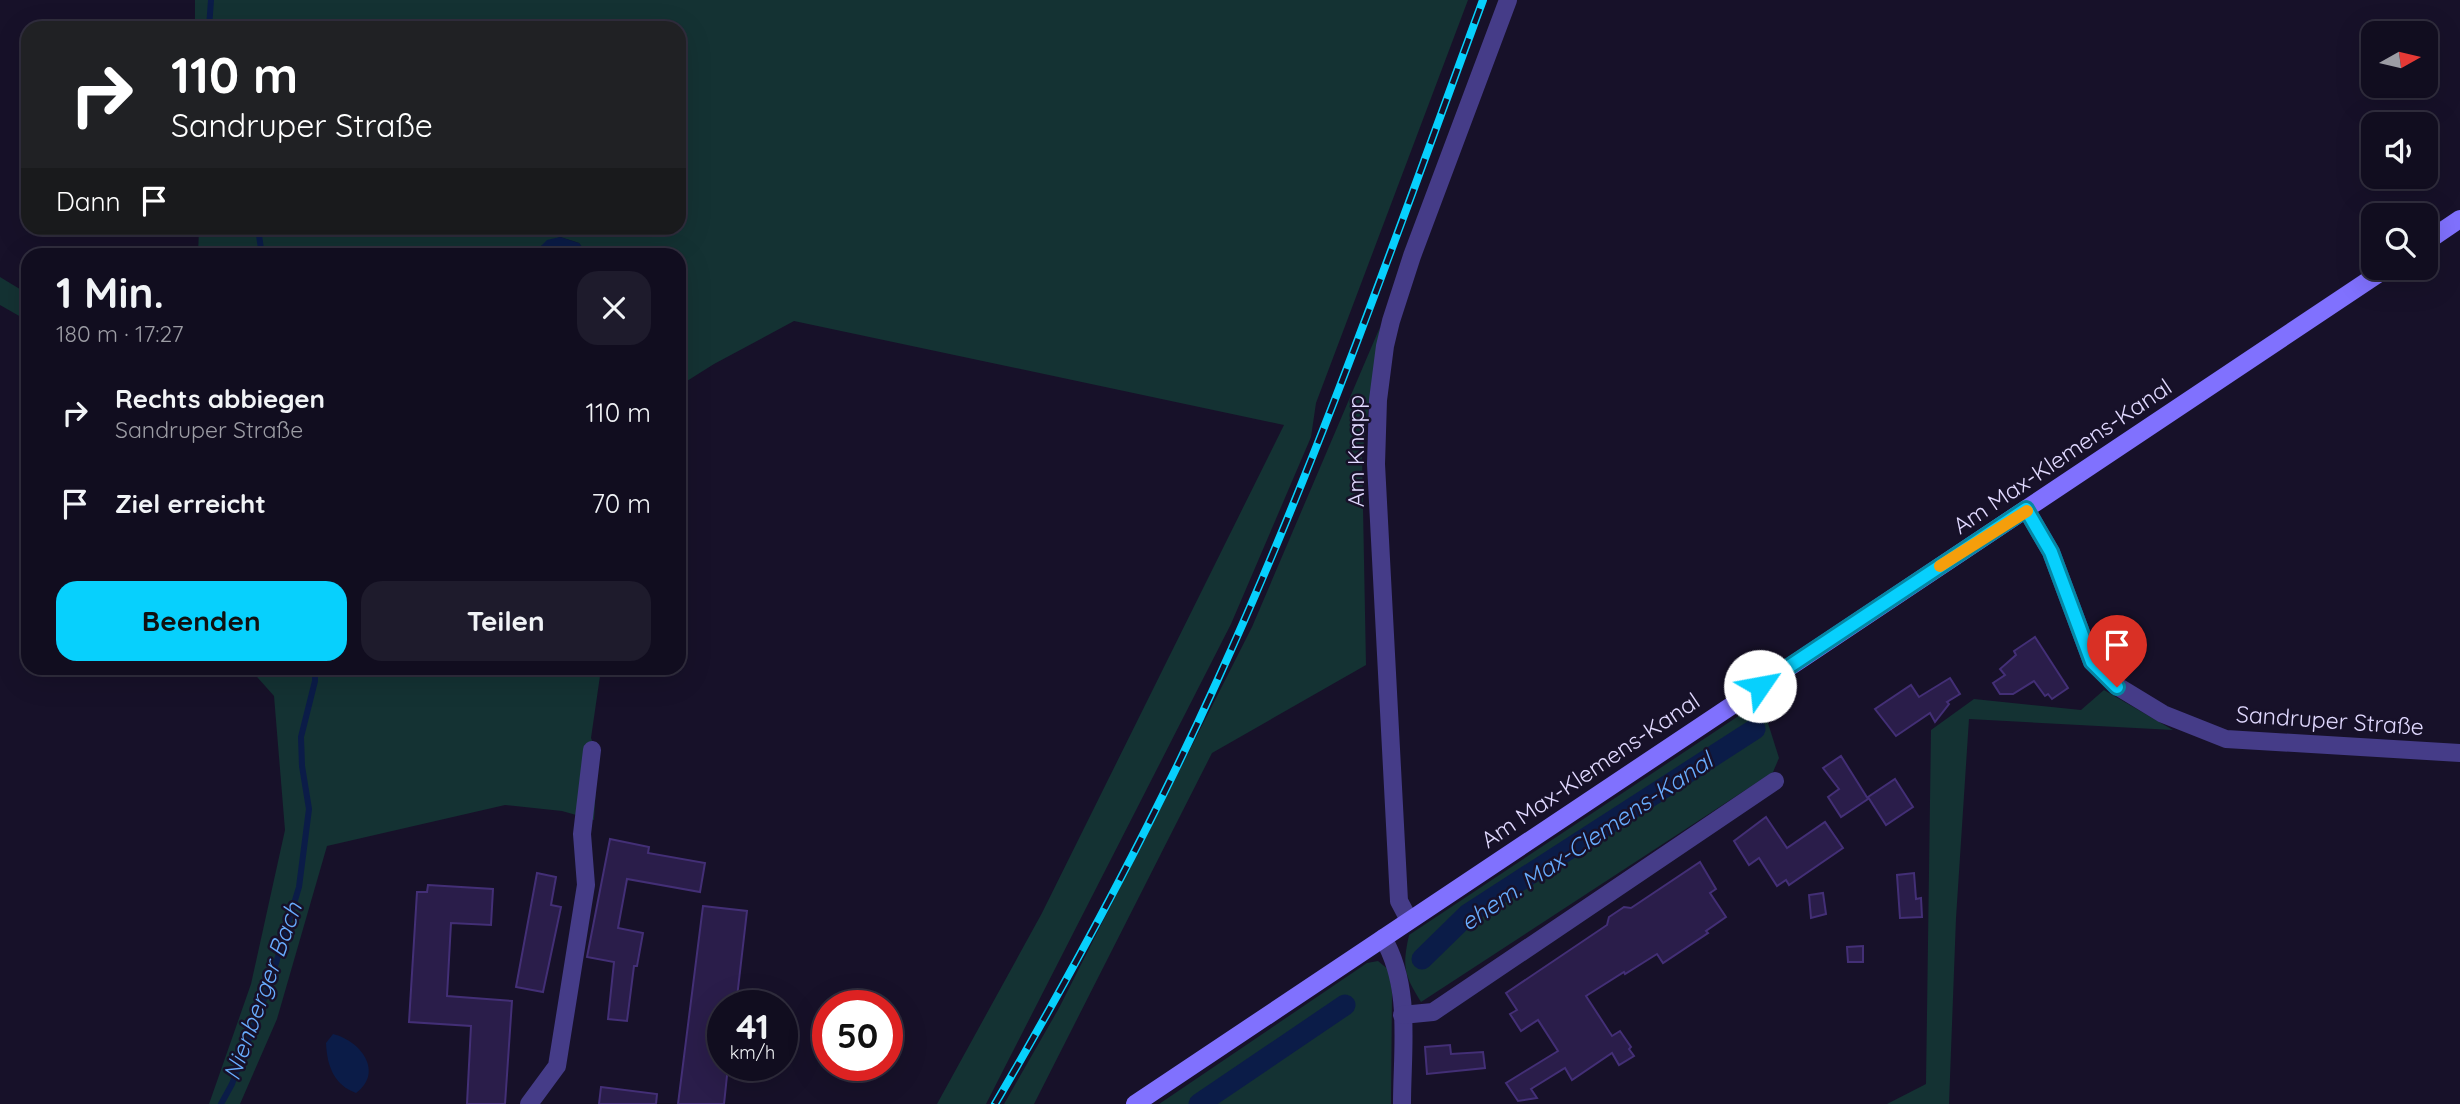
<!DOCTYPE html>
<html lang="de">
<meta charset="utf-8">
<style>
:root{--surface:#110d1f;--page:#1e1b2c;--text:#f1f3f6;--muted:#9c9ca4;--line:#302d3d;--accent:#07d0fd}
body{margin:0;font-family:Quicksand,sans-serif;background:var(--page);color:var(--text);height:100vh;display:flex;flex-direction:column;font-size:26px;white-space:nowrap}
*{box-sizing:border-box;margin:0}
p{font-size:23px;color:var(--muted)}
.icon{flex:none;width:38px;height:38px;fill:none;stroke:currentColor;stroke-width:2;stroke-linecap:round;stroke-linejoin:round}
.map{position:relative;flex:1;overflow:hidden}
.side{position:absolute;left:21px;top:248px;width:665px;height:427px;display:flex;flex-direction:column;background:var(--surface);border-radius:21px;box-shadow:0 7px 28px #0002,0 0 0 2px var(--line)}
.side>*{flex:none}
.banner{position:absolute;left:21px;top:21px;width:665px;height:214px;border-radius:21px;box-shadow:0 7px 28px #0002,0 0 0 2px var(--line);background:#202124;color:#fff;overflow:hidden}
.needle{width:46px;rotate:82deg}
.controls{position:absolute;left:2361px;top:21px;display:grid;gap:14px}
.controls a{display:grid;place-items:center;width:77px;height:77px;border-radius:14px;background:var(--surface);box-shadow:0 7px 28px #0002,0 0 0 2px var(--line);font-size:35px}
.speed{position:absolute;left:707px;top:990px;display:flex;gap:14px;font-size:35px;font-weight:700;text-align:center}
.speed>*{display:grid;place-content:center;width:91px;height:91px;border-radius:50%;background:var(--surface);box-shadow:0 7px 28px #0002,0 0 0 2px var(--line);line-height:1}
.speed small{font-size:18px;font-weight:400}
.speed .limit{border:10px solid #d22;background:#fff;color:#111}
.pin{position:absolute;display:grid;place-items:center;width:60px;height:60px;color:#fff;margin:-72px -30px;border-radius:50% 50% 50% 0;rotate:-45deg;box-shadow:0 0 7px #0007}
.pin .icon{rotate:45deg}
.me{position:absolute;width:77px;margin:-38px;rotate:57deg;stroke-linejoin:round;filter:drop-shadow(0 0 5px #0008)}
.turn{display:flex;align-items:center;gap:24px;height:147px;padding:0 35px;font-size:32px}
.turn .icon{width:91px;height:91px;stroke-width:2.5}
.turn b{display:block;font-size:49px;line-height:60px}
.then{display:flex;align-items:center;height:66px;padding:0 35px;background:#0003;gap:14px;font-size:26px}
.round{display:grid;place-items:center;flex:none;width:74px;height:74px;border-radius:21px;background:var(--page)}
.headline{display:flex;align-items:center;justify-content:space-between;height:119px;padding:0 35px}
h1{font-size:42px;font-weight:700;line-height:52px}
.action{display:flex;gap:14px;margin-top:auto;padding:14px 35px}
.action a{flex:1;height:80px;border-radius:21px;background:var(--accent);color:#111;font-size:28px;font-weight:700;line-height:80px;text-align:center}
.action a+a{background:var(--page);color:var(--text)}
ul{padding:0;list-style:none}
li{display:flex;align-items:center;gap:21px;height:91px;padding:0 35px}
li div{flex:1}
li b{display:block;font-size:26px}
li em{font-style:normal}
.map>svg:first-child{display:block}
.green{fill:#143233}
.water{fill:#0b1c48}
.lines{fill:none;stroke-linecap:round;stroke-linejoin:round}
.stream{stroke:#0b1c48;stroke-width:6}
.canal{stroke:#0b1c48;stroke-width:21}
.building{fill:#2a1d4a;stroke:#432f76;stroke-width:2}
.street{stroke:#453c88;stroke-width:18}
.secondary{stroke:#8071fe;stroke-width:18}
.rail-casing{stroke:#07d0fd;stroke-width:8}
.rail{stroke:#171129;stroke-width:5;stroke-dasharray:16;stroke-linecap:butt}
.route-casing{stroke:#0587a4;stroke-width:18}
.route{stroke:#07d0fd;stroke-width:12}
.slow{stroke:#f59e0b;stroke-width:12}
.labels{text-anchor:middle;dominant-baseline:central;stroke-width:5;stroke-linejoin:round;paint-order:stroke}
.street-label{font-size:23px;fill:#e1d9ff;stroke:#171129}
.water-label{font-size:24px;font-style:italic;fill:#68acfe;stroke:#171129}
</style>
<div class="map">
<svg width="2460" height="1104" viewBox="0 0 2460 1104">
<rect width="100%" height="100%" fill="#171129"/>
<g class="green">
<path d="M195 0H1468L1316 403 1311 437 1231 624 986 1104H937L1042 913 1284 425 794 321 714 364 679 386V256L588 255 579 243 560 237 541 246 544 255H198L199 228H679V28H195Z"/>
<path d="M0 277 28 294V321L0 305Z"/>
<path d="M1380 327 1362 455 1366 665 1212 753 1034 1104H1004L1059 1008 1252 627Z"/>
<path d="M250 669H601L591 738 598 755 594 820 562 811 505 805 327 846 277 1019 240 1104H209L251 984 285 830 274 696Z"/>
<path d="M2104 690 2173 730 1969 719 1956 918 1949 1104H1887L1926 1084 1931 730 1974 699 2081 710Z"/>
<path d="M1761 701 1779 758 1773 772 1421 1002C1404 975 1402 967 1409 935Z"/>
<path d="M1378 961 1389 970 1392 993 1391 1104H1159L1367 963Z"/>
</g>
<g class="water">
<path d="M560 237 579 243 588 255H544L541 246 547 240Z"/>
<path d="M333 1034C361 1041 384 1072 356 1093 334 1085 327 1066 326 1043Z"/>
</g>
<g class="lines">
<g class="stream">
<path d="M209 28 211 0"/>
<path d="M258 228 262 256"/>
<path d="M221 1104 232 1084 270 983 299 887 309 809 302 766 301 737 315 681V668"/>
</g>
<g class="canal">
<path d="M1422 959 1468 914 1755 729"/>
<path d="M1199 1104 1345 1005"/>
</g>
</g>
<g class="building">
<path d="M2035 637 2068 688 2052 699 2048 694 2045 696 2034 681 2013 694H2000L1993 683 2005 675 2000 669 2016 655 2014 651Z"/>
<path d="M1950 678 1960 694 1947 702 1949 704 1935 722 1930 713 1896 736 1875 709 1911 685 1919 697Z"/>
<path d="M1841 756 1868 799 1841 817 1828 797 1839 789 1823 768Z"/>
<path d="M1895 779 1913 807 1886 825 1868 797Z"/>
<path d="M1766 817 1787 848 1825 822 1843 848 1789 885 1786 880 1777 886 1759 858 1749 865 1734 841Z"/>
<path d="M610 839 649 847 648 853 705 863 700 892 627 879 618 928 643 933 637 966H634L627 1021 608 1019 614 962 587 957Z"/>
<path d="M1700 862 1716 889 1710 893 1726 917 1706 931 1708 933 1663 963 1657 954 1625 974 1624 972 1586 996 1612 1036 1620 1031 1631 1047 1629 1049 1634 1056 1619 1065 1612 1053 1572 1080 1565 1068 1531 1089 1537 1098 1518 1101 1506 1083 1558 1051 1538 1020 1521 1031 1510 1014 1517 1010 1506 993 1607 925 1609 917 1624 907 1631 908Z"/>
<path d="M537 873 556 877 551 905 561 907 543 992 516 987Z"/>
<path d="M1914 873 1916 899 1921 898 1922 917 1900 918 1897 875Z"/>
<path d="M428 885 493 889 491 925 451 923 447 996 512 1001 505 1104H467L471 1026 409 1022 417 892H427Z"/>
<path d="M1823 893 1826 914 1811 918 1809 895Z"/>
<path d="M703 906 747 911 736 1006H723V1066H728L724 1104H678Z"/>
<path d="M1863 946V962H1848L1847 947Z"/>
<path d="M1450 1045 1451 1054 1483 1052 1485 1068 1427 1074 1425 1047Z"/>
<path d="M601 1087 657 1094 656 1104H599Z"/>
</g>
<g class="lines">
<g class="street">
<path d="M2026 509 2051 552 2092 662 2117 686 2163 714 2226 739 2460 753"/>
<path d="M1409 920 1399 901 1376 464 1378 400 1385 346 1391 321 1412 256 1508 0"/>
<path d="M1383 938C1412 987 1402 1049 1402 1104"/>
<path d="M1402 1015 1433 1012 1775 781"/>
<path d="M529 1104 557 1066 586 885 582 834 592 750"/>
</g>
<g class="secondary">
<path d="M2426 242 2460 219"/>
<path d="M1135 1104 2387 268"/>
</g>
<defs>
<path id="rail" d="M995 1104C1076 966 1152 825 1218 679 1319 458 1399 228 1483 0"/>
</defs>
<use href="#rail" class="rail-casing"/>
<use href="#rail" class="rail"/>
</g>
<g class="lines">
<defs>
<path id="route" d="M1760 686 2026 509 2051 552 2092 662 2117 687"/>
</defs>
<use href="#route" class="route-casing"/>
<use href="#route" class="route"/>
<path class="slow" d="M1940 566 2027 511"/>
</g>
<g class="labels">
<g class="street-label">
<text transform="translate(1355 451) rotate(-90)">Am Knapp</text>
<text transform="translate(2062 456) rotate(-34)">Am Max-Klemens-Kanal</text>
<text transform="translate(2330 720) rotate(4)">Sandruper Straße</text>
<text transform="translate(1590 770) rotate(-34)">Am Max-Klemens-Kanal</text>
</g>
<g class="water-label">
<text transform="translate(1586 841) rotate(-34)">ehem. Max-Clemens-Kanal</text>
<text transform="translate(262 991) rotate(-70)">Nienberger Bach</text>
</g>
</g>
</svg>
<div class="controls">
<a><svg class="needle" viewBox="-14 -14 28 28"><path d="M0-13l5 13h-10z" fill="#e53935"/><path d="M0 13l5-13h-10z" fill="#9c9ca4"/></svg></a>
<a><svg class="icon" aria-label="sound" viewBox="0 0 24 24"><path d="M4 9h4l5-4v14l-5-4H4zM17 9q2 3 0 6"/></svg></a>
<a><svg class="icon" aria-label="search" viewBox="0 0 24 24"><circle cx="10" cy="10" r="6"/><path d="M15 15l6 6"/></svg></a>
</div>
<div class="speed"><div>41<small>km/h</small></div><div class="limit">50</div></div>
<div class="pin" style="left:2117px;top:687px;background:#d93025"><svg class="icon" aria-label="arrive" viewBox="0 0 24 24"><path d="M6 21V4h12l-3 4 3 4H6"/></svg></div>
<svg class="me" style="left:1760px;top:686px" viewBox="-20 -20 40 40"><circle r="19" fill="#fff"/><path d="M0-13L10 11 0 6-10 11z" fill="#07d0fd"/></svg>
<div class="banner">
<div class="turn"><svg class="icon" aria-label="right" viewBox="0 0 24 24"><path d="M7 20v-9h11M14 6l5 5-5 5"/></svg><div><b>110 m</b>Sandruper Straße</div></div>
<div class="then">Dann<svg class="icon" aria-label="arrive" viewBox="0 0 24 24"><path d="M6 21V4h12l-3 4 3 4H6"/></svg></div>
</div>
<section class="side">
<div class="headline"><div><h1>1 Min.</h1><p>180 m · 17:27</p></div><a class="round"><svg class="icon" aria-label="close" viewBox="0 0 24 24"><path d="M6 6l12 12M18 6L6 18"/></svg></a></div>
<ul>
<li><svg class="icon" aria-label="right" viewBox="0 0 24 24"><path d="M7 20v-9h11M14 6l5 5-5 5"/></svg><div><b>Rechts abbiegen</b><p>Sandruper Straße</p></div><em>110 m</em></li>
<li><svg class="icon" aria-label="arrive" viewBox="0 0 24 24"><path d="M6 21V4h12l-3 4 3 4H6"/></svg><div><b>Ziel erreicht</b></div><em>70 m</em></li>
</ul>
<div class="action"><a>Beenden</a><a>Teilen</a></div>
</section>
</div>
